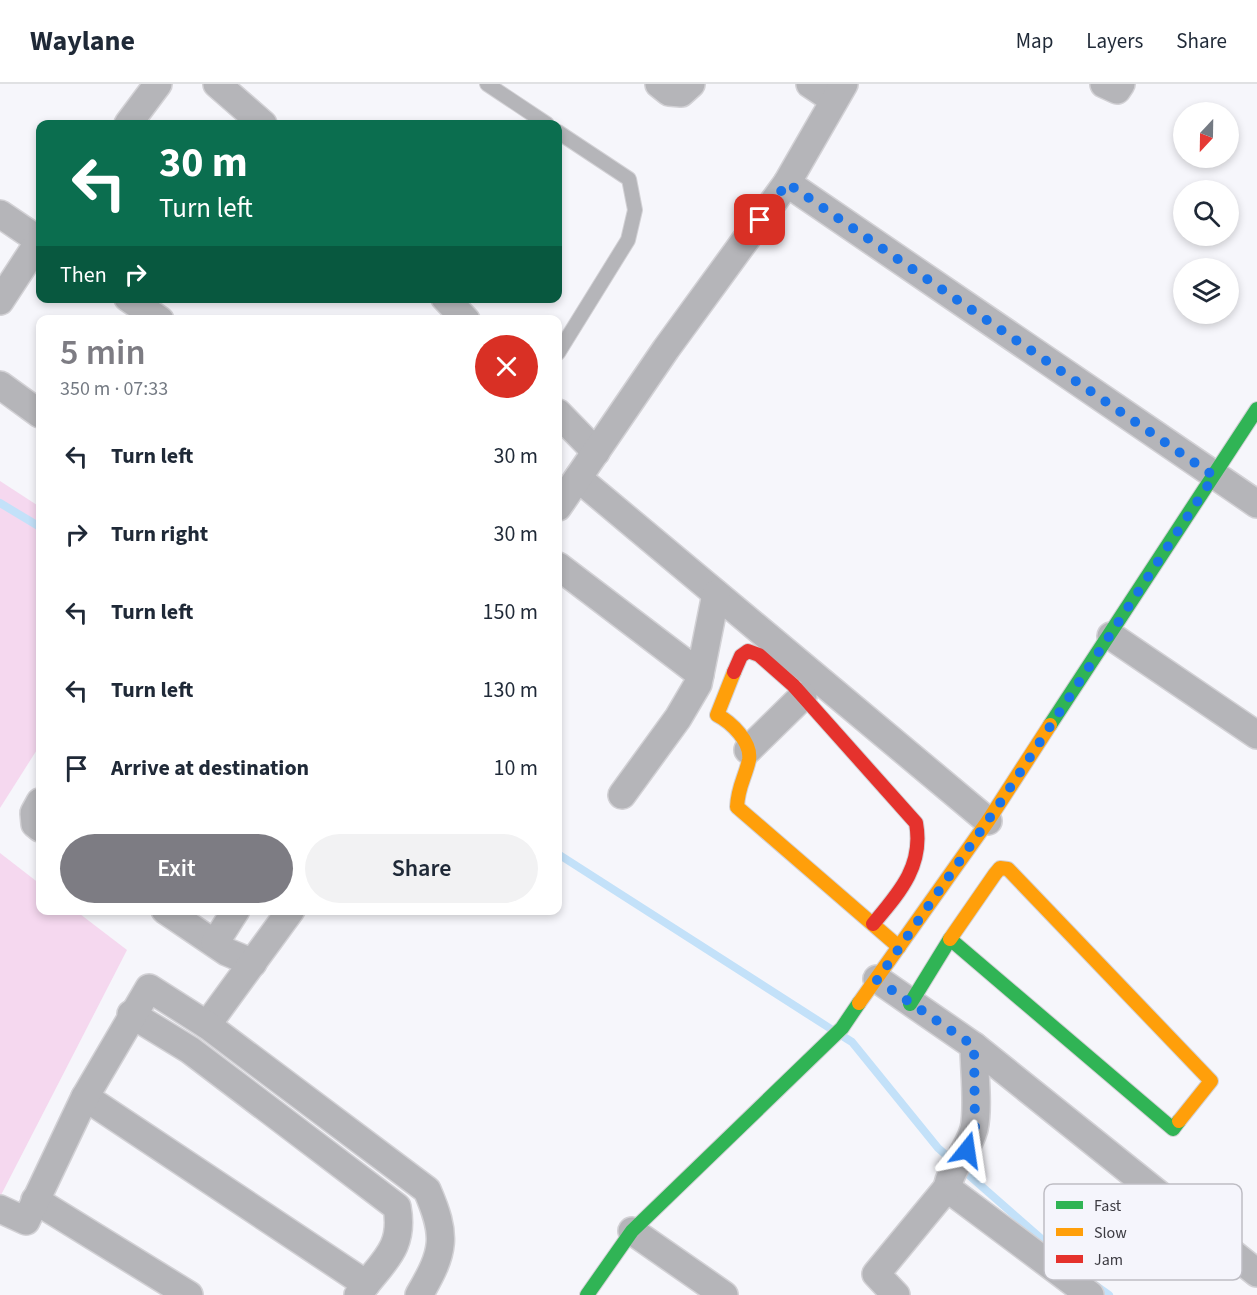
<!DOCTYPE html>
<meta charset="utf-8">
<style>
:root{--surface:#fff;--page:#f2f2f3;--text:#1f2937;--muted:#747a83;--line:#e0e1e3;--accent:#7d7c83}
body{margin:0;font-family:"Source Sans 3",sans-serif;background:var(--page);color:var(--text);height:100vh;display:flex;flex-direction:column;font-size:22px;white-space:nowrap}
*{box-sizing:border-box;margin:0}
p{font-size:20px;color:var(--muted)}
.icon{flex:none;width:33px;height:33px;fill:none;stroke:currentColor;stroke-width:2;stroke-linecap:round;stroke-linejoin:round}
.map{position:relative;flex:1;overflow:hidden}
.panel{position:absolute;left:36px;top:231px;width:526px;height:600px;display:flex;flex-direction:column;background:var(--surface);border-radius:12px;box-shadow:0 3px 9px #0003}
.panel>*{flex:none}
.banner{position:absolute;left:36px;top:36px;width:526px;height:183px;border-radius:12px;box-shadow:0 3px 9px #0003;background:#0b6e4f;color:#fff;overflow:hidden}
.needle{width:39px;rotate:202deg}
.tools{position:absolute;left:1173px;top:18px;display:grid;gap:12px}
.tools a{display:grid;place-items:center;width:66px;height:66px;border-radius:50%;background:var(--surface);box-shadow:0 3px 9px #0003;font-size:30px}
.pin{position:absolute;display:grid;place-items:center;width:51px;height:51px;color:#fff;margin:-26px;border-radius:12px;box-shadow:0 3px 9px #0006}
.me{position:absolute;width:66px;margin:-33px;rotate:15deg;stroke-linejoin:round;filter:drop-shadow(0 0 4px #0008)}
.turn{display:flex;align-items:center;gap:21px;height:126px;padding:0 24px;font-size:27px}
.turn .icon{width:78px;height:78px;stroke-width:2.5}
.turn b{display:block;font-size:42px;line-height:51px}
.then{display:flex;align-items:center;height:57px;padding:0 24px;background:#0003;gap:12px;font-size:22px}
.round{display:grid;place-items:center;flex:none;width:63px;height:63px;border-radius:32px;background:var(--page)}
.summary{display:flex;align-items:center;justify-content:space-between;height:102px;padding:0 24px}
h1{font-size:36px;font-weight:600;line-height:45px;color:var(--accent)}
.button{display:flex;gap:12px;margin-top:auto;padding:12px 24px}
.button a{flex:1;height:69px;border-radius:36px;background:var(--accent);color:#fff;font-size:24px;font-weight:600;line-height:69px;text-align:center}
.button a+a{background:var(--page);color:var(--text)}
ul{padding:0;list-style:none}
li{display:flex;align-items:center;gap:18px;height:78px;padding:0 24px}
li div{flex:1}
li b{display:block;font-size:22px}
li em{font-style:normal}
header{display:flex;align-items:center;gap:36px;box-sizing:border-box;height:84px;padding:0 30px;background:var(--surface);border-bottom:2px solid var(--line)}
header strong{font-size:28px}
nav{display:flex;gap:33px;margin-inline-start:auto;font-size:21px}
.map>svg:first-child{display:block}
.green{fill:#f5d8ef}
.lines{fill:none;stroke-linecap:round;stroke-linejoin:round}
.stream{stroke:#c3e1f9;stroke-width:8}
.lane-casing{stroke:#d2d1d5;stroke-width:16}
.street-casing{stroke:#d2d1d5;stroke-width:30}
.fast-casing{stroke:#d2d1d5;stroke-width:16}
.slow-casing{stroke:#d2d1d5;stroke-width:16}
.jam-casing{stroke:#d2d1d5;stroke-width:16}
.lane{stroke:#b5b5b9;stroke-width:14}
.street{stroke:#b5b5b9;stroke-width:27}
.fast{stroke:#30b455;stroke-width:14}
.slow{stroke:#ff9f0a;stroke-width:14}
.jam{stroke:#e5322d;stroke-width:14}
.route{stroke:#1a73e8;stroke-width:10;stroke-dasharray:0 18}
.key{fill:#f5f5fc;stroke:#bebdc4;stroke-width:1.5}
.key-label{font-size:16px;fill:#3c3b42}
</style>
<header>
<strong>Waylane</strong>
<nav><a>Map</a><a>Layers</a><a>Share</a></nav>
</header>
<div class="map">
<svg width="1257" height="1211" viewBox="0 0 1257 1211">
<rect width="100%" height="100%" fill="#f6f6fb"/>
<g class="green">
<path d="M0 397 40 423V661L0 724Z"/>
<path d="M0 769 40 800V826L76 827 127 866 0 1113Z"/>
</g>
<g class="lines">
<g class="stream">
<path d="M0 419 40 443"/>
<path d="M558 770 831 945"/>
<path d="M844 953 852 958 938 1064 1069 1179"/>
<path d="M1095 1201 1109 1211"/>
</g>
<defs>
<g id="lane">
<path d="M487 0 547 40"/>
<path d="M558 48 629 95 635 126 628 156 558 269"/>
</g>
<g id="street">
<path d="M217 0 263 40"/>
<path d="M659 0 669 8 681 9 691 0"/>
<path d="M810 0 834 16"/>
<path d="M1104 0 1117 6 1121 0"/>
<path d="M128 40 158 0"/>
<path d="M787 99 1257 420"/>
<path d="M0 130 40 157"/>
<path d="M128 214 160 236"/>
<path d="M445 214 466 236"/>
<path d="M0 217 40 156"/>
<path d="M0 301 40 330"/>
<path d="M558 329 596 368"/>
<path d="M578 394 988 737"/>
<path d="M558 423 666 265 787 99 844 0"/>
<path d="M558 482 700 590"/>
<path d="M1111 552 1257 651"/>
<path d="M748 666 803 612"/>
<path d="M622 711 678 634 698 600 716 510"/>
<path d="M40 718 34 729 35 740 40 744"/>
<path d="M165 826 227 868 253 879"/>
<path d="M215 859 236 826"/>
<path d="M877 895 974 962C974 986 979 1023 974 1045 968 1067 951 1083 947 1104L1090 1211"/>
<path d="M131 930 190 966 397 1123C405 1166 381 1178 358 1211"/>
<path d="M207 941 291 826"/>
<path d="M974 962 1257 1189"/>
<path d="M85 1013 366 1200"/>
<path d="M35 1116 189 1211"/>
<path d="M0 1125 26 1137 85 1013 149 904 207 941 427 1106C447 1152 445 1167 419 1211"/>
<path d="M632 1147 724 1211"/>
<path d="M896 1211 876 1190 947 1104"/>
</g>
<g id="fast">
<path d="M1050 641 1257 325"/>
<path d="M910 920 950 855 1173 1045 1179 1037"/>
<path d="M587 1211 632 1147 842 944 859 919"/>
</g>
<g id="slow">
<path d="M734 588 717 631C731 638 752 658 749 676 745 694 738 702 737 723L899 863"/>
<path d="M950 855 995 790 1000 784 1008 785 1211 997 1179 1037"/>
<path d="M859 919 988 737 1050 641"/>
</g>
<path id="jam" d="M734 588 741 572 748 567 759 571 793 601 916 739C924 782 899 809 873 840"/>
</defs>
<use href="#lane" class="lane-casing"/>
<use href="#street" class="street-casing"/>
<use href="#fast" class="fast-casing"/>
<use href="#slow" class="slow-casing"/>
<use href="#jam" class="jam-casing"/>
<use href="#lane" class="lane"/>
<use href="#street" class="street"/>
<use href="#fast" class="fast"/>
<use href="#slow" class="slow"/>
<use href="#jam" class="jam"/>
</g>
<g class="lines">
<path class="route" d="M760 136 787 99 1214 392 1000 719 877 896 974 962 975 1043 967 1066"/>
</g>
<rect x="1044" y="1100" width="198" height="96" rx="9" class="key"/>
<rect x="1056" y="1117" width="27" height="8" fill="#30b455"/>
<rect x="1056" y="1144" width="27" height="8" fill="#ff9f0a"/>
<rect x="1056" y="1171" width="27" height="8" fill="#e5322d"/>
<g class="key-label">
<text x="1094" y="1127">Fast</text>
<text x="1094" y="1154">Slow</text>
<text x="1094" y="1181">Jam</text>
</g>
</svg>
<div class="tools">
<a><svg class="needle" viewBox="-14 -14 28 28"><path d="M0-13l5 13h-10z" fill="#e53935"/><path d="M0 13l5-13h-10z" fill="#747a83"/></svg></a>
<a><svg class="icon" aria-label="search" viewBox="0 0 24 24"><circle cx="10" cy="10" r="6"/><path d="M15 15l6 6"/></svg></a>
<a><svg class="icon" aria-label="layers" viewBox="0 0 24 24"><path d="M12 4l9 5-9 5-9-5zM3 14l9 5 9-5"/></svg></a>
</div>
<div class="pin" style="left:760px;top:136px;background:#d93025"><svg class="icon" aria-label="arrive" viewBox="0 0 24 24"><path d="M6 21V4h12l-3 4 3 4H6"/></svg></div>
<svg class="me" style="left:967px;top:1066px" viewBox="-20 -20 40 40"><path d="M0-17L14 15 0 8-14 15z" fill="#1a73e8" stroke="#fff" stroke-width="4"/></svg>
<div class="banner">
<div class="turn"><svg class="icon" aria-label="left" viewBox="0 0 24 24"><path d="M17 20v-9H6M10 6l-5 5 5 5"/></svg><div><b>30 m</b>Turn left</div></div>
<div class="then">Then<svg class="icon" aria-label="right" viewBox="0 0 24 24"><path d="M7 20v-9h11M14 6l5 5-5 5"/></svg></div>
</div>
<section class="panel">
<div class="summary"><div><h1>5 min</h1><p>350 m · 07:33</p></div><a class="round" style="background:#d93025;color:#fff"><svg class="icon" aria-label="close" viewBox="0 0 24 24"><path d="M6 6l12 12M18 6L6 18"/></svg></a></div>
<ul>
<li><svg class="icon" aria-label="left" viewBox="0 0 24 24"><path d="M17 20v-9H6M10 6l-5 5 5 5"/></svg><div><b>Turn left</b></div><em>30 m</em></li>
<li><svg class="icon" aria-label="right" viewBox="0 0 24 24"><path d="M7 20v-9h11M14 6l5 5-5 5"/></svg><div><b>Turn right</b></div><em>30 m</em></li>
<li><svg class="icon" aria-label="left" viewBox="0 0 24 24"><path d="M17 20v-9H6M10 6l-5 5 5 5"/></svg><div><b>Turn left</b></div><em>150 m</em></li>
<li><svg class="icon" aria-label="left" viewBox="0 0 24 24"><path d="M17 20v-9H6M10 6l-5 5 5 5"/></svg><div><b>Turn left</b></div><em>130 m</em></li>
<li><svg class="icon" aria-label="arrive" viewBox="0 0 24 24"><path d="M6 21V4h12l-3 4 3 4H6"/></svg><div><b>Arrive at destination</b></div><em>10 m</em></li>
</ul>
<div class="button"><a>Exit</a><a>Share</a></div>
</section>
</div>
